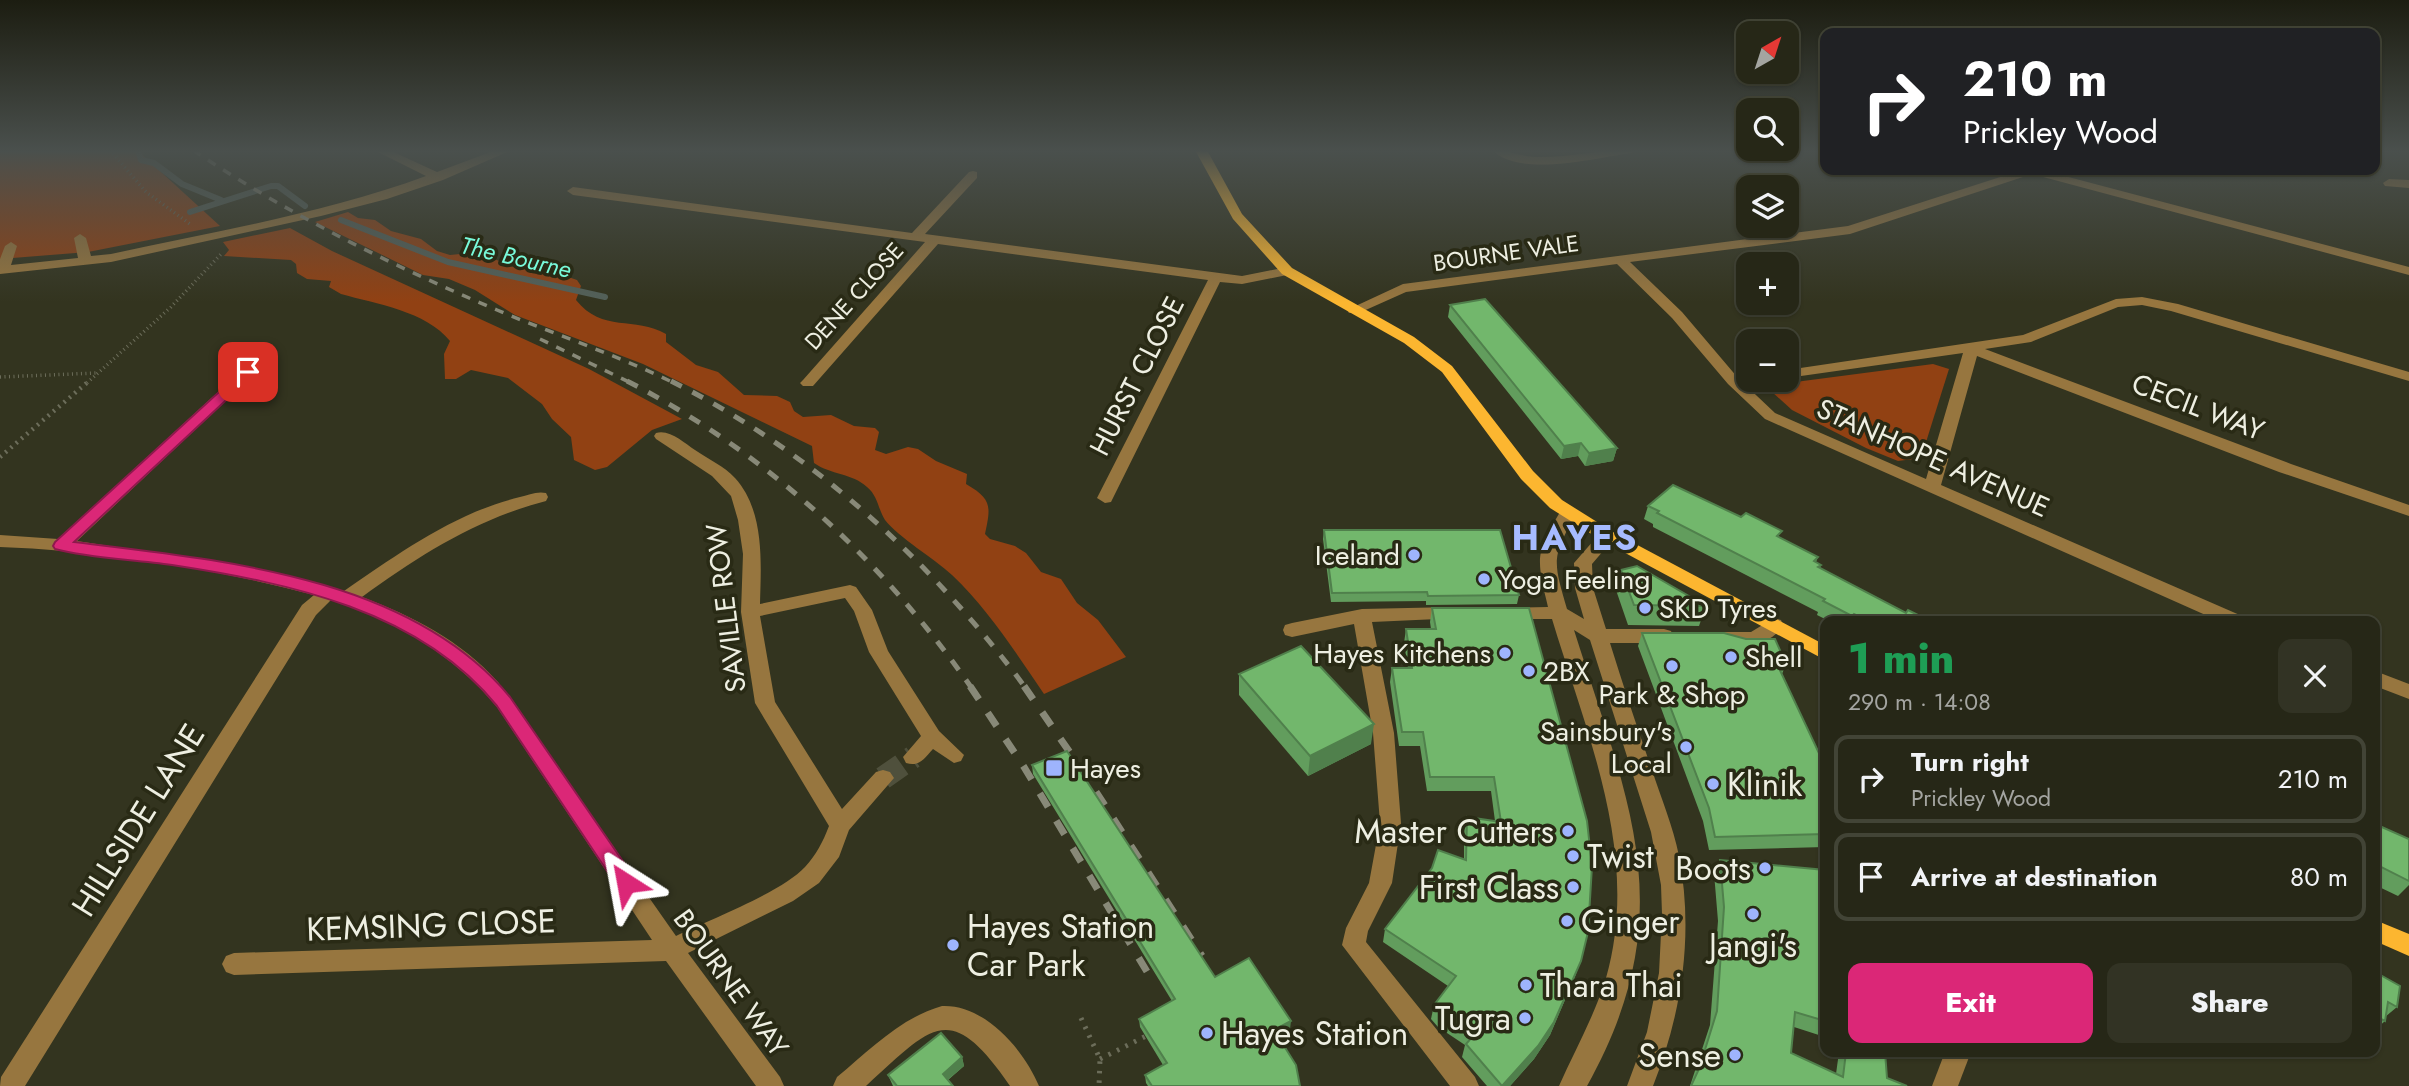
<!DOCTYPE html>
<meta charset="utf-8">
<style>
:root{--surface:#262717;--page:#323324;--text:#f1f3f6;--muted:#a4a5a1;--line:#424436;--accent:#db2777}
body{margin:0;font-family:Jost,sans-serif;background:var(--page);color:var(--text);height:100vh;display:flex;flex-direction:column;font-size:26px;white-space:nowrap}
*{box-sizing:border-box;margin:0}
p{font-size:23px;color:var(--muted)}
.icon{flex:none;width:38px;height:38px;fill:none;stroke:currentColor;stroke-width:2;stroke-linecap:round;stroke-linejoin:round}
.map{position:relative;flex:1;overflow:hidden}
.details{position:absolute;left:1820px;top:616px;width:560px;height:441px;display:flex;flex-direction:column;background:var(--surface);border-radius:14px;box-shadow:0 2px 5px #0004,0 0 0 2px var(--line)}
.details>*{flex:none}
.guide{position:absolute;left:1820px;top:28px;width:560px;height:147px;border-radius:14px;box-shadow:0 2px 5px #0004,0 0 0 2px var(--line);background:#202124;color:#fff;overflow:hidden}
.needle{width:46px;rotate:39deg}
.tools{position:absolute;left:1736px;top:21px;display:grid;gap:14px}
.tools a{display:grid;place-items:center;width:63px;height:63px;border-radius:14px;background:var(--surface);box-shadow:0 2px 5px #0004,0 0 0 2px var(--line);font-size:35px}
.pin{position:absolute;display:grid;place-items:center;width:60px;height:60px;color:#fff;margin:-30px;border-radius:14px;box-shadow:0 4px 10px #0006}
.me{position:absolute;width:77px;margin:-38px;rotate:326deg;stroke-linejoin:round;filter:drop-shadow(0 0 5px #0008)}
.turn{display:flex;align-items:center;gap:24px;height:147px;padding:0 28px;font-size:32px}
.turn .icon{width:91px;height:91px;stroke-width:2.5}
.turn b{display:block;font-size:49px;line-height:60px}
.round{display:grid;place-items:center;flex:none;width:74px;height:74px;border-radius:14px;background:var(--page)}
.headline{display:flex;align-items:center;justify-content:space-between;height:119px;padding:0 28px}
h1{font-size:42px;font-weight:800;line-height:52px;color:#1e9e55}
.button{display:flex;gap:14px;margin-top:auto;padding:14px 28px}
.button a{flex:1;height:80px;border-radius:14px;background:var(--accent);color:#fff;font-size:28px;font-weight:800;line-height:80px;text-align:center}
.button a+a{background:var(--page);color:var(--text)}
ul{padding:0;list-style:none}
li{display:flex;align-items:center;gap:21px;height:88px;margin:0 14px 10px;padding:0 14px;border:4px solid var(--line);border-radius:14px}
li div{flex:1}
li b{display:block;font-size:26px}
li em{font-style:normal}
.map>svg:first-child{display:block}
.green{fill:#914113}
.lines{fill:none;stroke-linecap:round;stroke-linejoin:round}
.stream{stroke:#536058;stroke-width:6}
.minor-tunnel{stroke:#4f503c;stroke-width:23;stroke-dasharray:23 11;stroke-linecap:butt}
.path-far2{stroke:#6c6d5a;stroke-width:3.5;stroke-dasharray:1 3.5;stroke-linecap:butt}
.path-far1{stroke:#6c6d5a;stroke-width:4.5;stroke-dasharray:2 5;stroke-linecap:butt}
.path{stroke:#6c6d5a;stroke-width:5;stroke-dasharray:2.5 7;stroke-linecap:butt}
.minor{fill:#97763f;fill-rule:evenodd}
.major{fill:#fcb630;fill-rule:evenodd}
.rail-far2{stroke:#888978;stroke-width:3.5;stroke-dasharray:9 9;stroke-linecap:butt}
.rail-far1{stroke:#888978;stroke-width:5;stroke-dasharray:12 12;stroke-linecap:butt}
.rail{stroke:#888978;stroke-width:7;stroke-dasharray:16 16;stroke-linecap:butt}
.wall{fill:#629d5d}
.shaded-wall{fill:#50804c}
.building{fill:#72b76c;stroke:#50804c;stroke-width:2}
.route{fill:#db2777;stroke:#8e194d;stroke-width:2}
.poi-dot{fill:#9eb4fd;stroke:#292a15;stroke-width:2.5}
.labels{text-anchor:middle;dominant-baseline:central;stroke-width:7;stroke-linejoin:round;paint-order:stroke}
.far-street-label{font-size:23px;fill:#eeefe2;stroke:#292a15}
.far-water-label{font-size:24px;font-style:italic;fill:#78fada;stroke:#292a15}
.street-label{font-size:28px;fill:#eeefe2;stroke:#292a15}
.poi-label{font-size:28px;fill:#eeefe2;stroke:#292a15;text-anchor:start}
.near-poi-label{font-size:33px;fill:#eeefe2;stroke:#292a15;text-anchor:start}
.near-street-label{font-size:33px;fill:#eeefe2;stroke:#292a15}
.district-label{font-size:35px;font-weight:bold;letter-spacing:2px;fill:#a6bbff;stroke:#292a15}
</style>
<div class="map">
<svg width="2409" height="1086" viewBox="0 0 2409 1086">
<rect width="100%" height="100%" fill="#33341f"/>
<g class="green">
<path d="M0 150H137L220 226 88 252 0 259Z"/>
<path d="M348 212 358 218 375 220 391 231 421 239 437 251 450 255 470 253 490 257 513 267 551 271 577 280 581 286 576 300C602 333 635 316 666 334V342L696 365 718 372 744 395 777 396 790 402 794 411 803 417 831 415 854 426 875 428 879 432 875 450 886 454 908 447 918 449 936 461 967 474 966 484C992 499 991 506 985 534L990 539 1015 546 1026 553 1041 572 1061 579 1077 603 1098 620 1126 657 1044 694C1016 653 988 609 952 575 935 559 898 537 885 520 878 509 878 496 867 487 852 473 831 475 814 463L812 446 643 364 515 315 475 290 449 279 423 275 315 222Z"/>
<path d="M290 228 332 251 589 369 682 419 652 430 607 467 595 470 574 460 571 437 552 419 542 404 508 378 471 370 456 379H445L444 354 450 341C426 311 376 304 341 294L329 287 331 281 307 279 297 273 296 264 291 260 224 256 229 250 223 242Z"/>
<path d="M1933 364 1949 369 1921 458 1898 461 1866 448 1792 410 1771 391 1780 384Z"/>
</g>
<g class="lines">
<g class="stream">
<path d="M138 150 141 160 154 163 182 184 221 200"/>
<path d="M190 212 271 186H278L305 206"/>
<path d="M341 220 448 262 605 297"/>
</g>
<path class="minor-tunnel" d="M883 778 913 757"/>
<g class="path-far2">
<path d="M110 150 146 192 190 224"/>
<path d="M0 377 97 373"/>
<path d="M87 383 171 307 223 252"/>
</g>
<path class="path-far1" d="M0 457 89 381"/>
<g class="path">
<path d="M1081 1018 1100 1059 1099 1086"/>
<path d="M1100 1059 1146 1036"/>
</g>
<g class="minor">
<path d="M374 150H389L437 172 496 150H512L443 180 387 199 321 216 111 262 0 274V259L5 246 11 242 17 246 11 265 78 258 74 238 80 234 86 238 91 256 111 254C217 231 325 213 426 176Z"/>
<path d="M1492 150C1509 150 1524 158 1541 157 1573 157 1605 149 1637 150L1631 153C1595 158 1520 178 1492 150Z"/>
<path d="M2022 170H2042L2409 267V275L2032 174 1850 234 1630 262 1682 312 1738 378 1775 413 1926 479 1963 353 1787 378V370L2023 335 2116 299 2142 297 2178 304 2409 372V381L2171 311 2142 305 2118 307 2031 342 1985 349 2291 464 2409 505V516L2279 472 1977 356 1941 485 2242 616 2244 621H2219L1765 419 1728 384 1672 318 1617 264 1406 292 1359 313H1349L1347 310 1403 284 1848 226Z"/>
<path d="M973 171 977 172V178L925 234 1242 276 1287 267 1294 271 1292 274 1242 284 1220 282 1111 502 1105 503 1097 498 1208 280 938 244 813 386H803L800 383 803 380 925 242 573 195 567 191 573 187 912 233 969 172Z"/>
<path d="M2389 179 2409 180V188L2385 186 2383 183Z"/>
<path d="M248 368 255 372 253 375 77 541 227 564 344 591C398 554 454 513 520 497 528 495 537 491 546 493L548 497 546 501C476 519 420 555 362 597 413 616 461 641 498 682L676 936C709 920 782 892 805 867 816 855 823 842 829 826L755 703 741 612 743 554 738 520 731 496 712 476 656 439 654 436 656 433C670 429 684 443 695 450 708 459 724 466 735 478 765 511 761 563 760 604L850 585 856 587 872 610 888 651 939 731 964 755 961 761 954 763 933 749C924 759 919 767 906 763L903 757 921 736 869 652 854 611 845 598 760 616 775 702 842 809 876 772 883 770 890 772 894 778 849 830 839 857 819 883 793 901 688 953 780 1077 784 1086H756L666 961 234 975 226 972 222 964 226 956 234 953 652 940 497 707C453 654 396 621 331 600L316 615 25 1086H0L1 1077 302 605 314 595C212 568 105 551 0 547V535L58 539 243 369Z"/>
<path d="M1568 508 1577 513C1551 557 1553 561 1567 609L1584 619 1575 588 1574 563 1601 532 1607 530 1616 536 1592 564 1593 588 1606 629H1664L1671 631 1673 636 1671 641 1664 643H1610C1623 685 1637 727 1652 770 1661 798 1673 826 1679 856 1694 934 1682 1013 1653 1086H1627L1647 1032 1659 973 1662 914 1661 885 1651 832 1590 640 1574 630C1628 802 1684 912 1587 1086H1559C1575 1050 1594 1017 1606 978 1641 856 1587 735 1552 619H1509L1502 618 1500 613 1502 608 1548 607C1536 558 1535 552 1562 509Z"/>
<path d="M1453 607 1460 608 1462 613 1460 618 1372 622 1394 733 1401 823 1392 883 1368 931 1366 942 1475 1077 1479 1086H1450L1342 945 1346 928 1369 883 1380 823 1373 733 1354 624 1292 637 1285 635 1283 630 1285 625 1292 623 1362 609Z"/>
<path d="M1774 618 1781 620 1783 625C1770 647 1743 648 1720 642L1718 637 1720 632H1751Z"/>
<path d="M2375 671 2409 684V699L2375 686Z"/>
<path d="M942 1006C985 1004 1024 1050 1039 1086H1010C950 999 933 1025 866 1086H833L837 1077C870 1050 900 1018 942 1006Z"/>
<path d="M1945 1052H1971L1958 1086H1932Z"/>
</g>
<g class="major">
<path d="M1195 150H1207L1242 214 1292 268 1414 337 1452 366 1533 471 1562 500 1613 532 1825 645V660L1601 540 1550 508 1521 479 1442 372 1404 343 1282 274 1233 219Z"/>
<path d="M2375 920 2409 934V956L2375 941Z"/>
</g>
<g class="rail-far2">
<path d="M193 150C289 215 391 265 497 310 556 335 617 355 674 383"/>
<path d="M540 339 631 383"/>
</g>
<g class="rail-far1">
<path d="M627 381C767 453 881 559 971 687"/>
<path d="M671 381C812 451 931 561 1025 687"/>
</g>
<g class="rail">
<path d="M970 686 1024 767 1152 980"/>
<path d="M1024 686 1082 770 1202 956"/>
</g>
</g>
<g class="wall">
<path d="M1450 305 1617 448 1613 461 1585 466 1578 456 1561 459 1448 317Z"/>
<path d="M1648 506 1780 538 1818 557 1816 562 1821 565 1820 568 1906 613 1930 621H1829L1817 615 1818 612 1653 527V524L1644 519Z"/>
<path d="M1324 530 1519 595 1517 604 1426 605V601L1331 602 1323 539Z"/>
<path d="M1621 570 1706 606 1699 626 1628 625 1616 590Z"/>
<path d="M1432 608 1576 974 1550 1035 1534 1059 1510 1086H1487L1462 1057 1465 1045 1438 1027 1431 1019 1434 1005 1448 986 1383 942 1385 929 1464 859V831L1467 817 1495 821 1491 791H1427L1420 746H1399L1390 682 1392 668H1408L1404 643 1406 629H1431L1430 622Z"/>
<path d="M1642 633 1786 664 1782 674 1825 766V847L1709 850 1703 821 1638 646Z"/>
<path d="M1239 674 1371 744 1308 776 1239 695Z"/>
<path d="M1032 765 1215 977 1290 1029 1278 1036 1300 1086H1148L1146 1083 1145 1075 1163 1065 1140 1027 1139 1019 1172 1001 1033 774Z"/>
<path d="M2375 824 2409 881V885L2398 896 2375 885Z"/>
<path d="M1720 860 1825 870V1037L1794 1027 1791 1053 1836 1074 1839 1052H1885L1887 1078 1907 1086H1690L1710 1025 1718 921 1714 873Z"/>
<path d="M2375 972 2397 1007 2385 1017V1021L2375 1030Z"/>
<path d="M962 1057 964 1066 948 1080 953 1086H893L888 1075Z"/>
</g>
<g class="shaded-wall">
<path d="M1581 443 1578 456 1561 459 1564 446Z"/>
<path d="M1617 448 1613 461 1585 466 1589 453Z"/>
<path d="M1374 724 1371 744 1308 776 1310 756Z"/>
<path d="M1581 961 1576 974 1550 1035 1534 1059 1510 1086H1502Z"/>
<path d="M1291 1021 1290 1029 1274 1038V1030Z"/>
<path d="M962 1057 964 1066 945 1082 943 1074Z"/>
</g>
<g class="building">
<path d="M1485 299 1617 448 1589 453 1581 443 1564 446 1450 305Z"/>
<path d="M1673 485 1741 517 1746 513 1782 531 1777 536 1818 557 1814 561 1821 565 1818 567 1906 613 1908 610 1930 621H1867L1854 614 1852 616 1823 601 1825 599 1657 513 1659 511 1648 506Z"/>
<path d="M1324 530H1500L1519 595 1428 596 1427 592 1332 593Z"/>
<path d="M1637 566 1706 606 1634 605 1621 570Z"/>
<path d="M1432 608H1529L1587 821 1592 866 1588 932 1581 961 1554 1022 1538 1046 1502 1086 1466 1044 1474 1035 1441 1014 1434 1005 1456 976 1385 929 1432 868 1438 850 1466 860 1467 817 1501 822 1494 777H1430L1423 732H1402L1392 668H1412L1406 629H1436Z"/>
<path d="M1642 633H1724L1746 639H1775L1786 664H1777L1825 766V794H1820L1825 805V834L1715 837 1709 808Z"/>
<path d="M1301 646 1374 724 1310 756 1239 674Z"/>
<path d="M1067 751 1215 977 1249 958 1291 1021 1274 1030 1296 1065 1300 1086H1152L1145 1075 1167 1063 1139 1019 1175 999 1032 765Z"/>
<path d="M2375 824 2409 839V881L2375 864Z"/>
<path d="M1720 860 1825 870V1021L1795 1012 1791 1053 1843 1077 1846 1052H1885L1887 1078 1907 1086H1691L1699 1069 1717 1011 1724 907Z"/>
<path d="M2375 972 2400 986 2397 1007 2388 1002 2385 1021 2375 1016Z"/>
<path d="M941 1033 962 1057 943 1074 953 1086H897L888 1075Z"/>
</g>
<linearGradient id="sky" x2="0" y2="1"><stop stop-color="#1c1d11"/><stop offset="0.5" stop-color="#4a504d"/><stop offset="1" stop-color="#4a504d" stop-opacity="0"/></linearGradient>
<rect width="2409" height="302" fill="url(#sky)"/>
<path class="route" d="M248 368 255 372 253 375 74 542C220 560 410 576 510 697L633 876 636 883 633 889 626 891 619 889 497 706C419 610 289 583 172 565 134 559 92 559 55 549L53 546 55 542 243 370Z"/>
<g class="poi-dot">
<circle cx="1414" cy="555" r="7"/>
<circle cx="1484" cy="579" r="7"/>
<circle cx="1645" cy="608" r="7"/>
<circle cx="1505" cy="653" r="7"/>
<circle cx="1731" cy="657" r="7"/>
<circle cx="1672" cy="666" r="7"/>
<circle cx="1529" cy="671" r="7"/>
<circle cx="1686" cy="747" r="7"/>
<rect x="1045" y="759" width="18" height="18" rx="3.5"/>
<circle cx="1713" cy="784" r="7"/>
<circle cx="1568" cy="831" r="7"/>
<circle cx="1573" cy="856" r="7"/>
<circle cx="1765" cy="868" r="7"/>
<circle cx="1573" cy="887" r="7"/>
<circle cx="1753" cy="914" r="7"/>
<circle cx="1567" cy="921" r="7"/>
<circle cx="953" cy="945" r="7"/>
<circle cx="1526" cy="985" r="7"/>
<circle cx="1525" cy="1018" r="7"/>
<circle cx="1207" cy="1033" r="7"/>
<circle cx="1735" cy="1055" r="7"/>
</g>
<g class="labels">
<g class="far-street-label">
<text transform="translate(1506 253) rotate(-8)">BOURNE VALE</text>
<text transform="translate(854 296) rotate(-48)">DENE CLOSE</text>
</g>
<g class="far-water-label">
<text transform="translate(516 257) rotate(13)">The Bourne</text>
</g>
<g class="street-label">
<text transform="translate(1137 376) rotate(-63)">HURST CLOSE</text>
<text transform="translate(2198 407) rotate(21)">CECIL WAY</text>
<text transform="translate(1933 458) rotate(24)">STANHOPE AVENUE</text>
<text transform="translate(726 608) rotate(-97)">SAVILLE ROW</text>
<text transform="translate(731 983) rotate(54)">BOURNE WAY</text>
</g>
<g class="poi-label">
<text x="1400" y="555" text-anchor="end">Iceland</text>
<text x="1498" y="579">Yoga Feeling</text>
<text x="1659" y="608">SKD Tyres</text>
<text x="1491" y="653" text-anchor="end">Hayes Kitchens</text>
<text x="1745" y="657">Shell</text>
<text x="1543" y="671">2BX</text>
<text x="1672" y="694" text-anchor="middle">Park &amp; Shop</text>
<text x="1672" y="731" text-anchor="end">Sainsbury's<tspan x="1672" dy="32">Local</tspan></text>
<text x="1070" y="768">Hayes</text>
</g>
<g class="near-poi-label">
<text x="1727" y="784">Klinik</text>
<text x="1554" y="831" text-anchor="end">Master Cutters</text>
<text x="1587" y="856">Twist</text>
<text x="1751" y="868" text-anchor="end">Boots</text>
<text x="1559" y="887" text-anchor="end">First Class</text>
<text x="1581" y="921">Ginger</text>
<text x="967" y="926">Hayes Station<tspan x="967" dy="38">Car Park</tspan></text>
<text x="1753" y="945" text-anchor="middle">Jangi's</text>
<text x="1540" y="985">Thara Thai</text>
<text x="1511" y="1018" text-anchor="end">Tugra</text>
<text x="1221" y="1033">Hayes Station</text>
<text x="1721" y="1055" text-anchor="end">Sense</text>
</g>
<g class="near-street-label">
<text transform="translate(138 820) rotate(-58)">HILLSIDE LANE</text>
<text transform="translate(431 925) rotate(-2)">KEMSING CLOSE</text>
</g>
<g class="district-label">
<text x="1575" y="538">HAYES</text>
</g>
</g>
</svg>
<div class="tools">
<a><svg class="needle" viewBox="-14 -14 28 28"><path d="M0-13l5 13h-10z" fill="#e53935"/><path d="M0 13l5-13h-10z" fill="#a4a5a1"/></svg></a>
<a><svg class="icon" aria-label="search" viewBox="0 0 24 24"><circle cx="10" cy="10" r="6"/><path d="M15 15l6 6"/></svg></a>
<a><svg class="icon" aria-label="layers" viewBox="0 0 24 24"><path d="M12 4l9 5-9 5-9-5zM3 14l9 5 9-5"/></svg></a>
<a>+</a>
<a>−</a>
</div>
<div class="pin" style="left:248px;top:372px;background:#d93025"><svg class="icon" aria-label="arrive" viewBox="0 0 24 24"><path d="M6 21V4h12l-3 4 3 4H6"/></svg></div>
<svg class="me" style="left:626px;top:883px" viewBox="-20 -20 40 40"><path d="M0-17L14 15 0 8-14 15z" fill="#db2777" stroke="#fff" stroke-width="4"/></svg>
<div class="guide">
<div class="turn"><svg class="icon" aria-label="right" viewBox="0 0 24 24"><path d="M7 20v-9h11M14 6l5 5-5 5"/></svg><div><b>210 m</b>Prickley Wood</div></div>
</div>
<section class="details">
<div class="headline"><div><h1>1 min</h1><p>290 m · 14:08</p></div><a class="round"><svg class="icon" aria-label="close" viewBox="0 0 24 24"><path d="M6 6l12 12M18 6L6 18"/></svg></a></div>
<ul>
<li><svg class="icon" aria-label="right" viewBox="0 0 24 24"><path d="M7 20v-9h11M14 6l5 5-5 5"/></svg><div><b>Turn right</b><p>Prickley Wood</p></div><em>210 m</em></li>
<li><svg class="icon" aria-label="arrive" viewBox="0 0 24 24"><path d="M6 21V4h12l-3 4 3 4H6"/></svg><div><b>Arrive at destination</b></div><em>80 m</em></li>
</ul>
<div class="button"><a>Exit</a><a>Share</a></div>
</section>
</div>
